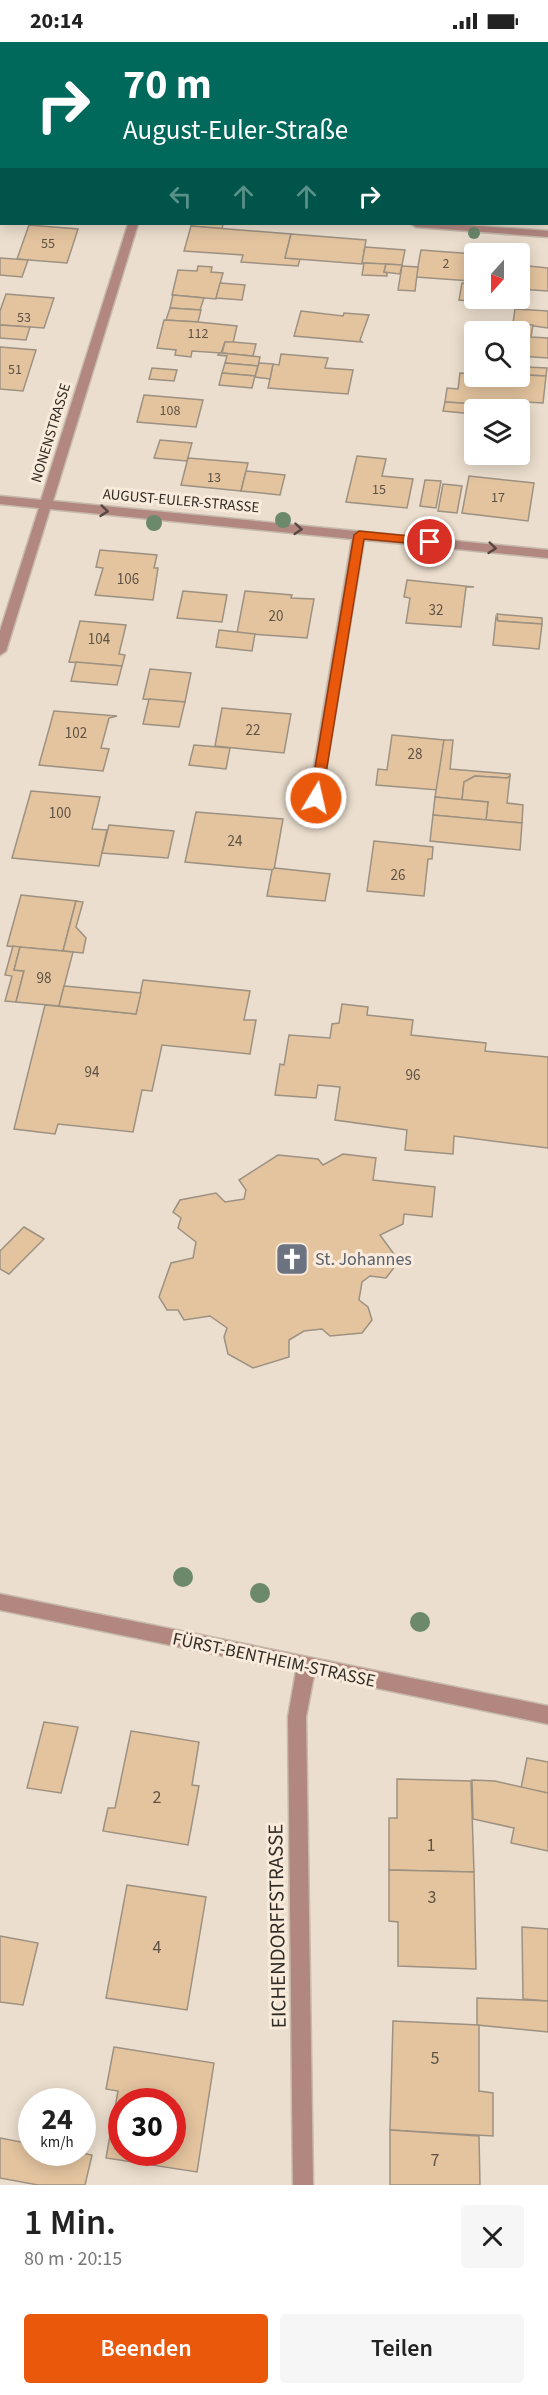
<!DOCTYPE html>
<html lang="de">
<meta charset="utf-8">
<style>
:root{--surface:#fff;--page:#f6f6f6;--text:#222;--muted:#767676;--accent:#ea580c}
body{margin:0;font-family:"Source Sans 3",sans-serif;background:var(--page);color:var(--text);height:100vh;display:flex;flex-direction:column;font-size:22px;white-space:nowrap}
*{box-sizing:border-box;margin:0}
p{font-size:20px;color:var(--muted)}
.icon{flex:none;width:33px;height:33px;fill:none;stroke:currentColor;stroke-width:2;stroke-linecap:round;stroke-linejoin:round}
.map{position:relative;height:2143px;overflow:hidden}
.side{display:flex;flex-direction:column;background:var(--surface);flex:1}
.side>*{flex:none}
.banner{position:absolute;left:0px;top:0px;width:549px;height:183px;box-shadow:0 3px 15px #0003;background:#00695c;color:#fff;overflow:hidden}
.needle{width:39px;rotate:201deg}
.fabs{position:absolute;left:464px;top:201px;display:grid;gap:12px}
.fabs a{display:grid;place-items:center;width:66px;height:66px;border-radius:6px;background:var(--surface);box-shadow:0 3px 15px #0003;font-size:30px}
.speed{position:absolute;left:18px;top:2046px;display:flex;gap:12px;font-size:30px;font-weight:700;text-align:center}
.speed>*{display:grid;place-content:center;width:78px;height:78px;border-radius:50%;background:var(--surface);box-shadow:0 3px 15px #0003;line-height:1}
.speed small{font-size:15px;font-weight:400}
.speed .limit{border:9px solid #d22;background:#fff;color:#111}
.pin{position:absolute;display:grid;place-items:center;width:51px;height:51px;color:#fff;margin:-26px;border:3px solid #fff;border-radius:50%;box-shadow:0 2px 6px #0007}
.me{position:absolute;width:66px;margin:-33px;rotate:9deg;stroke-linejoin:round;filter:drop-shadow(0 0 4px #0008)}
.turn{display:flex;align-items:center;gap:21px;height:126px;padding:0 24px;font-size:27px}
.turn .icon{width:78px;height:78px;stroke-width:2.5}
.turn b{display:block;font-size:42px;line-height:51px}
.lanes{display:flex;align-items:center;height:57px;padding:0 24px;background:#0003;justify-content:center;gap:30px;direction:ltr}
.lanes .off{opacity:.35}
.round{display:grid;place-items:center;flex:none;width:63px;height:63px;border-radius:6px;background:var(--page)}
.overview{display:flex;align-items:center;justify-content:space-between;height:102px;padding:0 24px}
h1{font-size:36px;font-weight:600;line-height:45px}
.primary-button{display:flex;gap:12px;margin-top:auto;padding:12px 24px}
.primary-button a{flex:1;height:69px;border-radius:6px;background:var(--accent);color:#fff;font-size:24px;font-weight:600;line-height:69px;text-align:center}
.primary-button a+a{background:var(--page);color:var(--text)}
.status{display:flex;justify-content:space-between;align-items:center;height:42px;padding:0 30px;background:var(--surface);direction:ltr}
.status svg{height:16px;fill:currentColor}
.map>svg:first-child{display:block}
.building{fill:#e4c49f;stroke:#9d9182;stroke-width:1.5;fill-rule:evenodd}
.lines{fill:none;stroke-linecap:round;stroke-linejoin:round}
.street-casing{stroke:#c6baac;stroke-width:3}
.street{fill:#b28780;fill-rule:evenodd}
.tree{fill:#6c896c}
.oneway{stroke:#584741}
.route{fill:#ea580c;stroke:#983908;stroke-width:1.5}
.labels{text-anchor:middle;dominant-baseline:central;stroke-width:6;stroke-linejoin:round;paint-order:stroke}
.far-number-label{font-size:14px;fill:#5e5244}
.far-street-label{font-size:15px;fill:#312c26;stroke:#f9ebdb}
.number-label{font-size:15px;fill:#5e5244}
.worship-label{font-size:18px;fill:#5b616d;stroke:#f9ebdb;text-anchor:start}
.street-label{font-size:18px;fill:#312c26;stroke:#f9ebdb}
.near-number-label{font-size:18px;fill:#5e5244}
.near-street-label{font-size:21px;fill:#312c26;stroke:#f9ebdb}
</style>
<div class="status"><b>20:14</b><svg viewBox="0 0 49 12"><path d="M0 12V9h3v3zM5 12V6h3v6zM10 12V3h3v9zM15 12V0h3v12zM26 1h20v11H26zM47 4h2v5h-2z"/></svg></div>
<div class="map">
<svg width="548" height="2143" viewBox="0 0 548 2143">
<rect width="100%" height="100%" fill="#ebdece"/>
<g class="building">
<path d="M192 182H223L222 187 191 184Z"/>
<path d="M29 183 78 187 67 221 17 217Z"/>
<path d="M191 184 291 192 285 216 300 217 298 224 241 220 243 213 184 209Z"/>
<path d="M291 192 366 198 362 222 285 216Z"/>
<path d="M365 205 405 208 402 223 362 221Z"/>
<path d="M421 208 474 212 471 239 416 235Z"/>
<path d="M0 216 28 218 22 235 0 233Z"/>
<path d="M364 221 386 222 384 230 387 231V234L362 233Z"/>
<path d="M386 222 402 223 400 232 384 230Z"/>
<path d="M519 223 548 226V249L519 247Z"/>
<path d="M198 224 212 225 211 230 223 231 216 257 172 253 178 228 197 229Z"/>
<path d="M402 224 418 225 415 249 398 248Z"/>
<path d="M220 241 245 243 242 258 216 256Z"/>
<path d="M462 241 474 242V256H490V261L459 258Z"/>
<path d="M6 252 54 256 44 286 0 283V269Z"/>
<path d="M173 253 204 256 200 268 170 266Z"/>
<path d="M170 266 201 268 198 280 166 278Z"/>
<path d="M515 267 548 269V286L513 281Z"/>
<path d="M301 269 343 274 344 271 369 273 360 298 362 300 294 294Z"/>
<path d="M164 278 198 280 237 284 233 301 225 300 221 311 192 309 191 315 175 313 176 308 157 306Z"/>
<path d="M489 280 533 283 531 295 548 296V316L519 314V290H488Z"/>
<path d="M0 283 30 285 26 298 0 296Z"/>
<path d="M225 300H233L256 302 253 314 222 311Z"/>
<path d="M0 305 36 308 23 349 0 347Z"/>
<path d="M219 311H222L260 315 258 324 225 321 227 314 218 313Z"/>
<path d="M281 312 328 316 325 326 353 328 348 352 268 346 273 322 279 323Z"/>
<path d="M225 321 258 324 255 334 222 331Z"/>
<path d="M259 321 273 322 270 337 255 335Z"/>
<path d="M526 325 547 326 546 334 525 333Z"/>
<path d="M152 326 177 328 174 339 149 337Z"/>
<path d="M222 331 255 334 252 346 219 343Z"/>
<path d="M460 331 474 332V334H495V337L524 339 525 333 546 334 543 361 493 358 492 363 445 360 447 346 458 347Z"/>
<path d="M144 353 203 358 196 385 137 380Z"/>
<path d="M445 360 492 363V368H474V372L443 369Z"/>
<path d="M160 398 192 401 187 419 154 416Z"/>
<path d="M357 414 386 417 382 434 413 437 407 466 346 460Z"/>
<path d="M188 416 248 421 241 449 181 443Z"/>
<path d="M246 429 285 433 280 453 241 449Z"/>
<path d="M469 434 534 441 528 479 462 471Z"/>
<path d="M425 438 441 439 436 466 420 464Z"/>
<path d="M443 442 462 444 457 471 438 469Z"/>
<path d="M100 508 157 513 154 526H158L153 558 95 553 103 526 96 525Z"/>
<path d="M407 538 474 545H466L461 585 406 581 410 556 404 555Z"/>
<path d="M183 549 227 553 222 580 177 576Z"/>
<path d="M245 549 292 553 291 556 314 557 307 596 237 591Z"/>
<path d="M497 572 542 576V582L498 579Z"/>
<path d="M496 575 498 579 542 582 539 607 493 603Z"/>
<path d="M80 579 126 583 119 612 125 613 122 624 69 620Z"/>
<path d="M219 588 255 592 252 609 216 605Z"/>
<path d="M76 620 122 624 117 643 71 639Z"/>
<path d="M150 627 191 631 185 660 143 657Z"/>
<path d="M149 657 185 660 179 685 143 682Z"/>
<path d="M222 666 291 672 284 711 215 704Z"/>
<path d="M54 669 117 674 109 676 101 706 109 707 103 729 39 723Z"/>
<path d="M392 693 444 698 438 748 376 743 378 727 387 728Z"/>
<path d="M444 698H453L450 727 510 732V734L507 736 475 734 464 740 462 758 435 755Z"/>
<path d="M194 703 230 706 226 727 189 723Z"/>
<path d="M475 734 507 736 510 734 507 761 523 763 522 781 486 778 488 760 462 758 464 740Z"/>
<path d="M31 749 100 755 92 787 107 788 99 824 12 816Z"/>
<path d="M435 755 488 760 486 778 433 773Z"/>
<path d="M196 770 283 777 274 828 185 820Z"/>
<path d="M433 773 522 781 520 808 430 799Z"/>
<path d="M109 783 174 789 168 816 102 811Z"/>
<path d="M374 799 433 805 432 817H428L424 854 367 849Z"/>
<path d="M275 826 330 832 325 859 267 854 272 828Z"/>
<path d="M21 853 76 859 63 909 7 904Z"/>
<path d="M76 859 83 860 76 885 86 896 83 911 63 909Z"/>
<path d="M13 904 20 905 14 928 24 929 16 960 5 959 12 934 5 933Z"/>
<path d="M20 905 73 910 59 964 16 960 24 929 14 928Z"/>
<path d="M143 938 250 949 244 978H256L250 1012 162 1003 152 1049 142 1048 133 1090 58 1082 55 1092 14 1087 45 963 136 972Z"/>
<path d="M64 944 141 951 136 972 59 964Z"/>
<path d="M342 962 368 965 367 973 413 978 411 993 486 1001 485 1009 548 1015V1106L454 1094 453 1112 405 1108 407 1088 335 1078 340 1045 318 1043 316 1056 275 1053 280 1022 284 1023 289 993 330 996 332 982 339 981Z"/>
<path d="M343 1112 376 1116 373 1138 435 1145 432 1175 404 1172 403 1182 380 1193 399 1219 386 1236 370 1234 362 1240 359 1258 368 1265 372 1278 362 1291 330 1294 322 1287 304 1289 289 1298V1315L253 1326 228 1312 224 1295 227 1286 210 1274 184 1278 178 1268H167L159 1255 171 1221 193 1216 196 1200 178 1186 181 1176 173 1170 180 1158 216 1151 225 1160 244 1157 246 1148 239 1138 278 1113 318 1117 323 1123Z"/>
<path d="M24 1185 44 1197 9 1232 0 1227V1209Z"/>
<path d="M44 1680 78 1685 61 1751 27 1746Z"/>
<path d="M131 1689 199 1700 192 1743 199 1744 188 1803 103 1789 108 1766H115Z"/>
<path d="M527 1716 548 1720V1751L521 1746Z"/>
<path d="M397 1737 471 1739 474 1830 389 1828V1776H397Z"/>
<path d="M472 1738 495 1739 548 1751V1809L511 1801 514 1786 473 1777Z"/>
<path d="M389 1828 474 1830 476 1927 398 1924V1880L389 1879Z"/>
<path d="M127 1843 206 1855 187 1968 106 1956Z"/>
<path d="M522 1885 548 1887V1959L523 1957Z"/>
<path d="M0 1894 38 1901 23 1963 0 1960Z"/>
<path d="M477 1956 548 1959V1990L477 1983Z"/>
<path d="M393 1979 479 1983V2049L493 2051V2094L390 2088Z"/>
<path d="M114 2005 214 2021 197 2130 106 2116 118 2049 106 2047ZM122 2060H172V2110H122Z"/>
<path d="M390 2088 479 2094 480 2143H390Z"/>
<path d="M0 2096 32 2102V2110H76L92 2113 85 2143H38L0 2136Z"/>
</g>
<g class="lines">
<defs>
<g id="street">
<path d="M183 0H193L183 2Z"/>
<rect x="0" y="107" width="2" height="6"/>
<path d="M128 182H138L53 459 548 508V516L364 498 321 758H311L309 755 352 497 50 467 6 609 0 613V589L39 466 0 462V454L41 458Z"/>
<path d="M411 182H451L548 189V195L416 185Z"/>
<path d="M0 1552 548 1664V1682L314 1633 306 1675 313 2143H293L288 1675 296 1629 0 1568Z"/>
</g>
</defs>
<use href="#street" class="street-casing"/>
<use href="#street" class="street"/>
</g>
<g class="tree">
<circle cx="474" cy="191" r="6"/>
<circle cx="283" cy="478" r="8"/>
<circle cx="154" cy="481" r="8"/>
<circle cx="183" cy="1535" r="10"/>
<circle cx="260" cy="1551" r="10"/>
<circle cx="420" cy="1580" r="10"/>
</g>
<defs><path id="oneway-chevron" d="M-2-3.5L2.5 0L-2 3.5" fill="none" stroke-width="1.6" stroke-linecap="round" stroke-linejoin="round" transform="scale(1.5)"/></defs>
<g class="oneway">
<use href="#oneway-chevron" transform="translate(104 469) rotate(6)"/>
<use href="#oneway-chevron" transform="translate(298 487) rotate(5)"/>
<use href="#oneway-chevron" transform="translate(492 506) rotate(6)"/>
</g>
<path class="route" d="M359 489 430 496 436 500 430 503 364 497 322 756 316 760 310 756 354 493Z"/>
<defs>
<symbol id="church-square" viewBox="-11 -11 22 22"><rect x="-9" y="-9" width="18" height="18" rx="4" fill="#6b7280" stroke="#f9ebdb"/><path d="M-1.2-6h2.4v3.5h3.3v2.4h-3.3V6h-2.4V-.1h-3.3v-2.4h3.3Z" fill="#fff"/></symbol>
</defs>
<g fill-rule="evenodd">
<use href="#church-square" x="273" y="1198" width="38" height="38"/>
</g>
<g class="labels">
<g class="far-number-label">
<text x="48" y="202">55</text>
<text x="446" y="222">2</text>
<text x="24" y="276">53</text>
<text x="198" y="292">112</text>
<text x="15" y="328">51</text>
<text x="170" y="369">108</text>
<text x="214" y="436">13</text>
<text x="379" y="448">15</text>
<text x="498" y="456">17</text>
</g>
<g class="far-street-label">
<text transform="translate(51 391) rotate(-73)">NONENSTRASSE</text>
<text transform="translate(181 459) rotate(5)">AUGUST-EULER-STRASSE</text>
</g>
<g class="number-label">
<text x="128" y="537">106</text>
<text x="436" y="568">32</text>
<text x="276" y="574">20</text>
<text x="99" y="597">104</text>
<text x="253" y="688">22</text>
<text x="76" y="691">102</text>
<text x="415" y="712">28</text>
<text x="60" y="771">100</text>
<text x="235" y="799">24</text>
<text x="398" y="833">26</text>
<text x="44" y="936">98</text>
<text x="92" y="1030">94</text>
<text x="413" y="1033">96</text>
</g>
<g class="worship-label">
<text x="315" y="1217">St. Johannes</text>
</g>
<g class="street-label">
<text transform="translate(274 1618) rotate(12)">FÜRST-BENTHEIM-STRASSE</text>
</g>
<g class="near-number-label">
<text x="157" y="1755">2</text>
<text x="431" y="1803">1</text>
<text x="432" y="1855">3</text>
<text x="157" y="1905">4</text>
<text x="435" y="2016">5</text>
<text x="435" y="2118">7</text>
</g>
<g class="near-street-label">
<text transform="translate(277 1884) rotate(-91)">EICHENDORFFSTRASSE</text>
</g>
</g>
</svg>
<div class="fabs">
<a><svg class="needle" viewBox="-14 -14 28 28"><path d="M0-13l5 13h-10z" fill="#e53935"/><path d="M0 13l5-13h-10z" fill="#767676"/></svg></a>
<a><svg class="icon" aria-label="search" viewBox="0 0 24 24"><circle cx="10" cy="10" r="6"/><path d="M15 15l6 6"/></svg></a>
<a><svg class="icon" aria-label="layers" viewBox="0 0 24 24"><path d="M12 4l9 5-9 5-9-5zM3 14l9 5 9-5"/></svg></a>
</div>
<div class="speed"><div>24<small>km/h</small></div><div class="limit">30</div></div>
<div class="pin" style="left:430px;top:500px;background:#d93025"><svg class="icon" aria-label="arrive" viewBox="0 0 24 24"><path d="M6 21V4h12l-3 4 3 4H6"/></svg></div>
<svg class="me" style="left:316px;top:756px" viewBox="-20 -20 40 40"><circle r="17" fill="#ea580c" stroke="#fff" stroke-width="3"/><path d="M0-11L8 9 0 5-8 9z" fill="#fff"/></svg>
<div class="banner">
<div class="turn"><svg class="icon" aria-label="right" viewBox="0 0 24 24"><path d="M7 20v-9h11M14 6l5 5-5 5"/></svg><div><b>70 m</b>August-Euler-Straße</div></div>
<div class="lanes"><svg class="icon off" aria-label="left" viewBox="0 0 24 24"><path d="M17 20v-9H6M10 6l-5 5 5 5"/></svg><svg class="icon off" aria-label="ahead" viewBox="0 0 24 24"><path d="M12 20V5M6 11l6-6 6 6"/></svg><svg class="icon off" aria-label="ahead" viewBox="0 0 24 24"><path d="M12 20V5M6 11l6-6 6 6"/></svg><svg class="icon" aria-label="right" viewBox="0 0 24 24"><path d="M7 20v-9h11M14 6l5 5-5 5"/></svg></div>
</div>
</div>
<section class="side">
<div class="overview"><div><h1>1 Min.</h1><p>80 m · 20:15</p></div><a class="round"><svg class="icon" aria-label="close" viewBox="0 0 24 24"><path d="M6 6l12 12M18 6L6 18"/></svg></a></div>
<div class="primary-button"><a>Beenden</a><a>Teilen</a></div>
</section>
